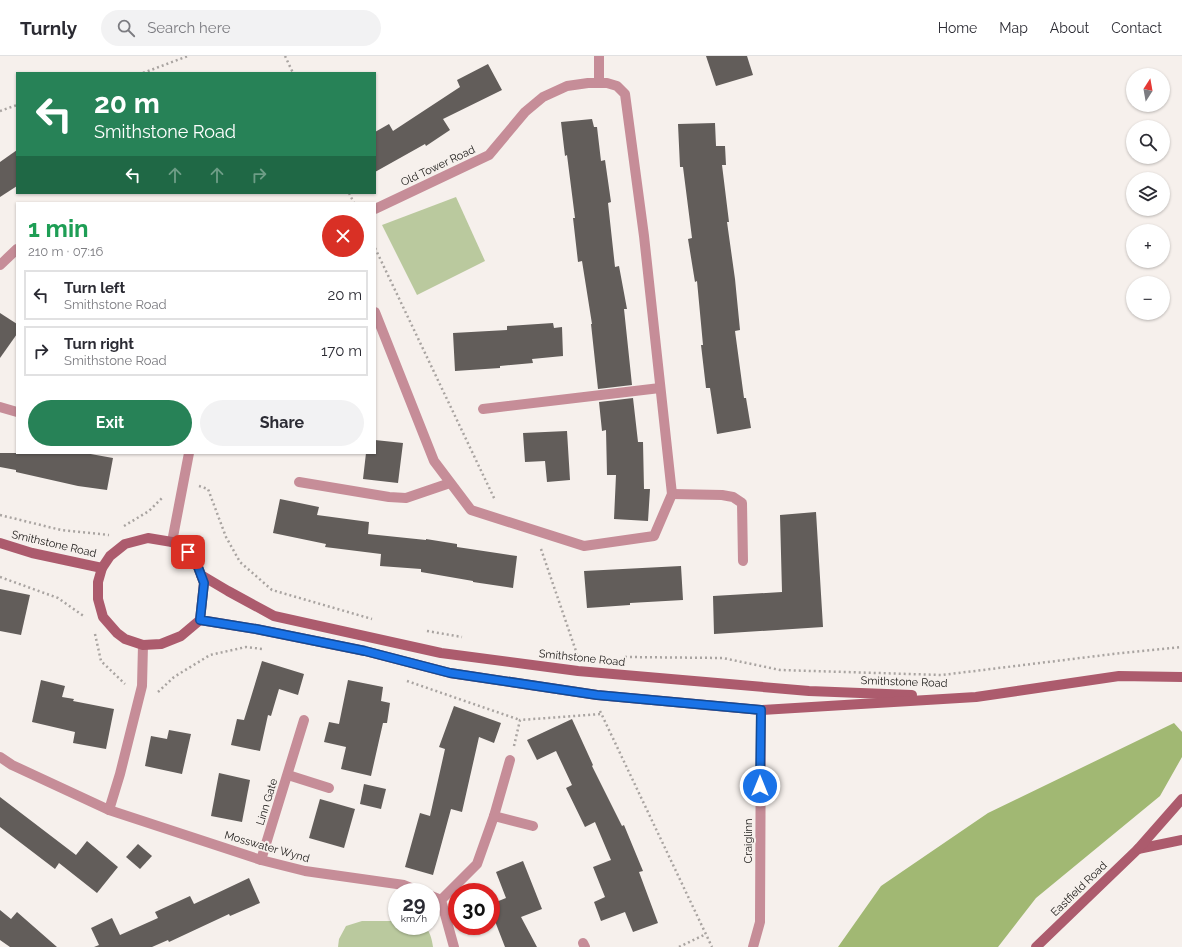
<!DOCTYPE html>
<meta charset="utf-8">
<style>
:root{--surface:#fff;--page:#f2f2f3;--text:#2b2b33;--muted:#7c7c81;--line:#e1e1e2;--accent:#278257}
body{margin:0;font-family:Raleway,sans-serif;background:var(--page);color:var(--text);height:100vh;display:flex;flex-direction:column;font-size:15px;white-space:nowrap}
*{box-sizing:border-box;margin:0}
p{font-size:13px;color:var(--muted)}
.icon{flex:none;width:22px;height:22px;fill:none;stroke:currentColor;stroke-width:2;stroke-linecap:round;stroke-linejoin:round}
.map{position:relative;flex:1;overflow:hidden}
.side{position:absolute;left:16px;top:146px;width:360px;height:252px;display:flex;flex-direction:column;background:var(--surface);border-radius:0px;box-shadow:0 1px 3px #0004}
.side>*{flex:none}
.banner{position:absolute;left:16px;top:16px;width:360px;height:122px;border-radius:0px;box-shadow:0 1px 3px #0004;background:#278257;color:#fff;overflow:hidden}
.needle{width:26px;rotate:11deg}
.fabs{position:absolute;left:1126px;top:12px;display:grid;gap:8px}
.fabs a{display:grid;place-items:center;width:44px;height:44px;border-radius:50%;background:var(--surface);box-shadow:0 1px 3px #0004;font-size:20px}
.speed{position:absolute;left:388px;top:827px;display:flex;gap:8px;font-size:20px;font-weight:700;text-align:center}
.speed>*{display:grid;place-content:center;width:52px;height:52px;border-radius:50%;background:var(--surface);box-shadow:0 1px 3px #0004;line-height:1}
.speed small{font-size:10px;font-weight:400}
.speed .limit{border:6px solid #d22;background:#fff;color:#111}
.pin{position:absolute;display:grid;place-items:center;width:34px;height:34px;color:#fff;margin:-17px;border-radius:8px;box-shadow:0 2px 6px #0006}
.me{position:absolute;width:44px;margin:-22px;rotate:0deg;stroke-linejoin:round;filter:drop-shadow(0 0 3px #0008)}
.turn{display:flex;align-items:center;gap:14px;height:84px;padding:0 12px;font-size:18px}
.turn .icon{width:52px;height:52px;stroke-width:2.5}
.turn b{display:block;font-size:28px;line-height:34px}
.lanes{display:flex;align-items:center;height:38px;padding:0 12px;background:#0003;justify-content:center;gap:20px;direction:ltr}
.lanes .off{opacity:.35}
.round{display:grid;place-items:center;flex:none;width:42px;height:42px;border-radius:21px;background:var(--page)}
.overview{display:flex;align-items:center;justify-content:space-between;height:68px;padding:0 12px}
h1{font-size:24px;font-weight:700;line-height:30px;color:#1e9e55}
.cta{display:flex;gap:8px;margin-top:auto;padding:8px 12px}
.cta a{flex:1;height:46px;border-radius:24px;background:var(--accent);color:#fff;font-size:16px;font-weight:700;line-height:46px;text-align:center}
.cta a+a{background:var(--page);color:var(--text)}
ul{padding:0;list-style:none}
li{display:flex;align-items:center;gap:12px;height:50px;margin:0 8px 6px;padding:0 4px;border:2px solid var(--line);border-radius:0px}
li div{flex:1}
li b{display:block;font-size:15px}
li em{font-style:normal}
header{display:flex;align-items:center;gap:24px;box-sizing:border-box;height:56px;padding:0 20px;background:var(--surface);border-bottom:1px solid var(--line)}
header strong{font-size:19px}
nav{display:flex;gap:22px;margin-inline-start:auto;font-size:14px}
.search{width:280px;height:36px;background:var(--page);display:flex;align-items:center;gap:10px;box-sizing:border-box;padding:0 14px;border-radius:22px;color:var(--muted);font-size:15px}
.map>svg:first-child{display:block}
.green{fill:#bac99e}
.forest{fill:#a1b873}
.building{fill:#625d5a}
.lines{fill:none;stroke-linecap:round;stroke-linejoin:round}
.path{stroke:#a9a4a1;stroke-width:2.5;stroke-dasharray:2 3;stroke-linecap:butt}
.lane{stroke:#c68d98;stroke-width:10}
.street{stroke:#c68d98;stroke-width:10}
.secondary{stroke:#ac5b6d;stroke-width:10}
.route-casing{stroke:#114b97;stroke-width:10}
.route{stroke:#1a73e8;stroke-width:7}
.labels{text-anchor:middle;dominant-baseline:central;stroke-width:4;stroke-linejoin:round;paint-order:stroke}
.street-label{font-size:11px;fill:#22201e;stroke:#f6f0ec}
</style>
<header>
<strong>Turnly</strong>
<div class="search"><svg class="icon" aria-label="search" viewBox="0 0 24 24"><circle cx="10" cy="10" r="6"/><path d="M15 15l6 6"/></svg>Search here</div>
<nav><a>Home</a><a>Map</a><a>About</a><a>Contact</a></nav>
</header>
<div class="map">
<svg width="1182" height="891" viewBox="0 0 1182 891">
<rect width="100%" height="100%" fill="#f6f0ec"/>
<g class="green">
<path d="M456 141 485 205 417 239 382 169Z"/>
<path d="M362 865H397V870H425C430 876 432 883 433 891H338L339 883 346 870Z"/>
</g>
<path class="forest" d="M1174 667 1182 676V701L1160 740 1036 842 998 891H838L881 830 988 757Z"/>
<g class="building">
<path d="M706 0H747L753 19 716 30Z"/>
<path d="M488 8 502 34 443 63 450 74 426 90 425 88 375 116V76L389 68 393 75 460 31 457 24Z"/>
<path d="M592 63 594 71H597L601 105 605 104 611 146 608 147 615 211 619 210 627 253H624L632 329 598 333 591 268H592L582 205 578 206 573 162H575L567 99 565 100 561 66Z"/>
<path d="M715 67 716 90H725L726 109H722L729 166H727L735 223 740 274 735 275 744 342H746L751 372 717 378 710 332H706L701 289H703L697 225 695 226 688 183 692 182 683 111H680L678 68Z"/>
<path d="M17 94V130L0 141V106Z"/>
<path d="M0 257 17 268V278L0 302Z"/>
<path d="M553 267 554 272 562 271 563 300 532 303 533 307 500 310V312L455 315 453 277 507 274V270Z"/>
<path d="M633 342 638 386H643L644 433H650L648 465 614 463 616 419H607L606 374 602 375 599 346Z"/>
<path d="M567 375 570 424 547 426 545 405 525 406 523 377Z"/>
<path d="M375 384 403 387 398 427 363 423 366 397H375Z"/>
<path d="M0 397H85L113 402 107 434 78 430 16 416V414L0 411Z"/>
<path d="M280 443 319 451 317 459 369 466 368 478 426 484V483L457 488V491L517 500 513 532 473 526V525L421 516V513L380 510 381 498 325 491 326 488 273 477Z"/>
<path d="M816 456 823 571 714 578 713 540 782 536 780 459Z"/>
<path d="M681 510 683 544 630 547V549L587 552 584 515Z"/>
<path d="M0 533 30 539 21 579 0 575Z"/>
<path d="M262 605 304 618 298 639 279 633 271 660 268 659 260 695 231 689 237 663 244 664Z"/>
<path d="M41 624 65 630 62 641 74 643 73 645 114 653 106 693 73 687 75 676 32 666Z"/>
<path d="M348 624 383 631 381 645 390 647 387 667H383L371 720 341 713 346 691 324 686 329 666 339 668Z"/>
<path d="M454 650 501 667 494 687 479 681 462 756 451 753 433 819 405 811 420 757 430 760 445 693 439 691Z"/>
<path d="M572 663 593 709 592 710 622 770 624 769 643 815 639 816 658 867 633 876 625 856 601 865 594 846 605 841 593 811 611 804 595 766 585 771 566 732 572 729 556 695 537 704 527 684Z"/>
<path d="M169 674 191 678 182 718 145 710 151 680 167 683Z"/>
<path d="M219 717 250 724 242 766 211 760Z"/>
<path d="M364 728 386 733 381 753 360 748Z"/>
<path d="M0 741 76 799 87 785 118 811 97 837 59 807 55 813 0 771Z"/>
<path d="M320 743 355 753 344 792 309 782Z"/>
<path d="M138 788 152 800 140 813 126 801Z"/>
<path d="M523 805 542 853 521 861 537 891H505L491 855V848L506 842 496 816Z"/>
<path d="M249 822 260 847 230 860 229 858 169 886 168 884 152 891H94L99 889 91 872 112 862 120 879 158 862 155 856 190 840 194 848Z"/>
<path d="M0 854 11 863 17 856 57 891H10L0 884Z"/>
</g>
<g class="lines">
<g class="path">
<path d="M285 0 293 17"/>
<path d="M143 17 188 0"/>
<path d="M0 55 17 49"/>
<path d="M349 137 354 147"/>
<path d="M375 192 495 444"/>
<path d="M199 430 208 433 226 481 240 506 272 534 372 563"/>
<path d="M0 459 61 474 109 479"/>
<path d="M124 470 149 455 163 441"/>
<path d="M541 493 577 598"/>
<path d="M0 521 58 542 85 561"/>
<path d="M427 575 462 581"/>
<path d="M95 578 101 605 125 628"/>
<path d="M625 601 723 602 780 614 942 619 1113 598 1182 591"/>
<path d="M407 625 520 664"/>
<path d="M158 636 174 621 210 599 246 591 262 593"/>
<path d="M600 655 712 891"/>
<path d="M514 690 520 664 601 658"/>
<path d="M679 891 706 878"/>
</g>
<g class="lane">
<path d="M599 26V0"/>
<path d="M483 353 660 332"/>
<path d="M299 426 389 441 406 442 450 427"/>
<path d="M672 438 722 439 733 441 742 447 743 505"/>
</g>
<g class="street">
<path d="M375 153 489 99 525 56 543 41 567 30 588 27H607L617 30 625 38 644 180 672 438 654 480 584 490 471 454 434 405 375 256"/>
<path d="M0 209 17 193"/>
<path d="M0 351 17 356"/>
<path d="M172 486 189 397"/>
<path d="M0 701 12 709 109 754 261 804 305 815 404 829 421 836"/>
<path d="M288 719 329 732"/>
<path d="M109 754 120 718 142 630 143 589"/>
<path d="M494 760 533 770"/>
<path d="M261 804 304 664"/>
<path d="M431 840 441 844 454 891"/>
<path d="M441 844 477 808 494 760 510 704"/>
<path d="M583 887 585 891"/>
<path d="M753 891 760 866 761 654"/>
</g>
<g class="secondary">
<path d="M0 487 32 497 102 512"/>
<path d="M201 519 228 535 274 560 441 597 578 615 809 635 912 639"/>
<path d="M200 564 204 527 195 503 188 496 172 486 148 482 125 488 110 500 102 512 98 526V543L103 561 117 577 125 583 143 589 161 588 181 580 200 564 256 573 365 595 450 617 597 639 761 654 976 641 1119 620 1182 621"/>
<path d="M1138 793 1182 784"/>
<path d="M1036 891 1138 793 1182 743"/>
</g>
</g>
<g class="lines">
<defs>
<path id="route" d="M188 496 195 503 204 527 200 564 256 573 365 595 450 617 597 639 761 654 760 730"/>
</defs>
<use href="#route" class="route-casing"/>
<use href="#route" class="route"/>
</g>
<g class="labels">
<g class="street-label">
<text transform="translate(438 110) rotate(-25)">Old Tower Road</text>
<text transform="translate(54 488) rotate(13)">Smithstone Road</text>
<text transform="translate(582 602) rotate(6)">Smithstone Road</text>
<text transform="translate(904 626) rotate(2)">Smithstone Road</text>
<text transform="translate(267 746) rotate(-73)">Linn Gate</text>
<text transform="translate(748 785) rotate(-90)">Craiglinn</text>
<text transform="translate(267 791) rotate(16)">Mosswater Wynd</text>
<text transform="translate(1079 833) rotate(-44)">Eastfield Road</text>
</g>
</g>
</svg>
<div class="fabs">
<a><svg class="needle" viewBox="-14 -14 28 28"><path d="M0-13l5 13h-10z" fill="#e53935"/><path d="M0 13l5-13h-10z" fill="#7c7c81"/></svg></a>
<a><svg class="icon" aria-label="search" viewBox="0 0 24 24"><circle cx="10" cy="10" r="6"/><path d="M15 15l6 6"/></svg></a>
<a><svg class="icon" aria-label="layers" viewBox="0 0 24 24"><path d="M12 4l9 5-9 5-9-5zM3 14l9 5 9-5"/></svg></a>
<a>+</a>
<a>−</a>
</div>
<div class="speed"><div>29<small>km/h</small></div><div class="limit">30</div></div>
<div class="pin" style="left:188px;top:496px;background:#d93025"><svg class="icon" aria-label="arrive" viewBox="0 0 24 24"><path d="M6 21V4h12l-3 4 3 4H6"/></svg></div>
<svg class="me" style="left:760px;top:730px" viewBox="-20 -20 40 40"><circle r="17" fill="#1a73e8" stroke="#fff" stroke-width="3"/><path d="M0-11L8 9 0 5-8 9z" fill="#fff"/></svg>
<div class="banner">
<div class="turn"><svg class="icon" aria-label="left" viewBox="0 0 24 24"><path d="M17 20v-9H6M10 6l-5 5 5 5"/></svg><div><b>20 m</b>Smithstone Road</div></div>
<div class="lanes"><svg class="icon" aria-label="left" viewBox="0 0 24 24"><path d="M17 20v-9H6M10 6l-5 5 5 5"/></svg><svg class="icon off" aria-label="ahead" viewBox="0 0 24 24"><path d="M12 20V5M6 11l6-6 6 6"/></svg><svg class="icon off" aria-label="ahead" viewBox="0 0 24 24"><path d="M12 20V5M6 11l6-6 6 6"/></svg><svg class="icon off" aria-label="right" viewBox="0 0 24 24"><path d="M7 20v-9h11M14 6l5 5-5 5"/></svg></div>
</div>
<section class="side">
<div class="overview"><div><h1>1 min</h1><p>210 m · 07:16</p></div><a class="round" style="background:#d93025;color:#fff"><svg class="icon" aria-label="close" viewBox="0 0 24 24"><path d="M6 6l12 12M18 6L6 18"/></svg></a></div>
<ul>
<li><svg class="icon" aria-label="left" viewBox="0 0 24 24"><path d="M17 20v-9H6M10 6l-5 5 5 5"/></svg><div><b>Turn left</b><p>Smithstone Road</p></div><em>20 m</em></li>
<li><svg class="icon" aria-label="right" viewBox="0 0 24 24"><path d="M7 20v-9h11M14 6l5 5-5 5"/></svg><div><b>Turn right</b><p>Smithstone Road</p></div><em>170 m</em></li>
</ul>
<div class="cta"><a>Exit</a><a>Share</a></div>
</section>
</div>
